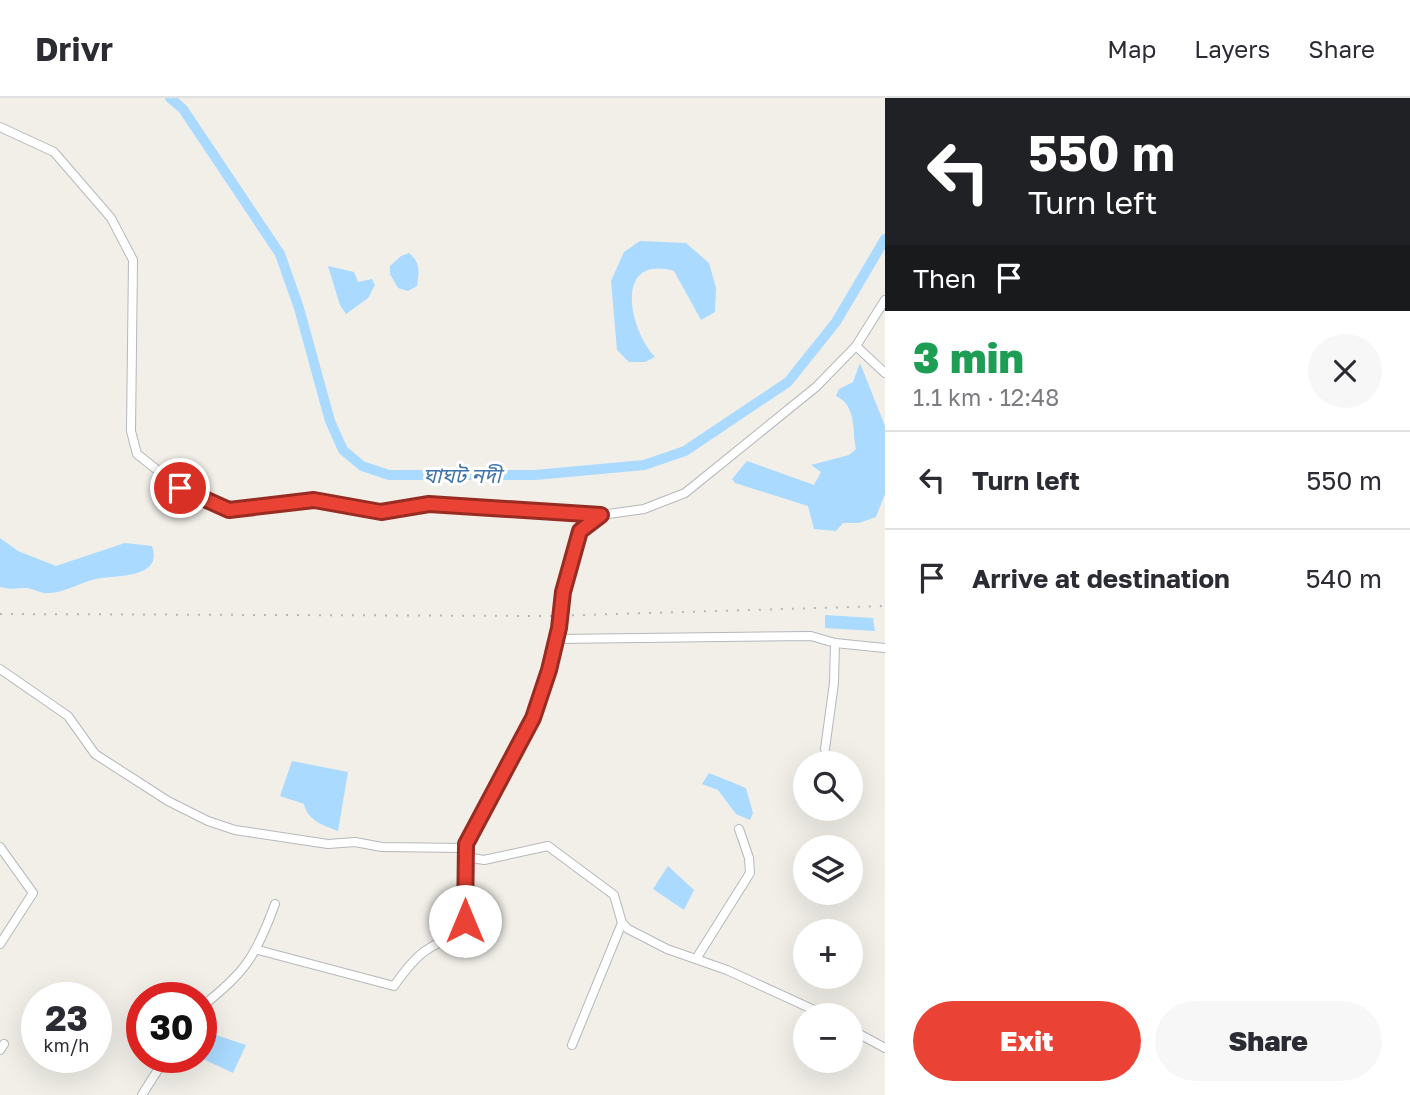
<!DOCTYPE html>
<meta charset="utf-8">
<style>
:root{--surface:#fff;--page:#f7f7f7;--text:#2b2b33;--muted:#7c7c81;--line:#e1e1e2;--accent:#ea4335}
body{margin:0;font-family:"Golos Text","Noto Sans Bengali",sans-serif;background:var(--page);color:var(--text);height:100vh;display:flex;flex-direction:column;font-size:26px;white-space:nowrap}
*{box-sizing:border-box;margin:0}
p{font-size:23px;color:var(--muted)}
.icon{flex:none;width:38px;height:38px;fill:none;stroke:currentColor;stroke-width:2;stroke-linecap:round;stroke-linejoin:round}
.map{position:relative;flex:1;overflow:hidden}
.panel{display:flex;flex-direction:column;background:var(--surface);width:525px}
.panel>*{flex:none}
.top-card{background:#202124;color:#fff;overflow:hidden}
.fabs{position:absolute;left:793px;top:653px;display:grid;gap:14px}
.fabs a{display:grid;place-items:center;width:70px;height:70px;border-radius:50%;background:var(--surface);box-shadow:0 7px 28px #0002;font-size:35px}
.speed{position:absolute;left:21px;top:884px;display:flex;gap:14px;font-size:35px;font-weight:700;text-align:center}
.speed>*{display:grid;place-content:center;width:91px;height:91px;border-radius:50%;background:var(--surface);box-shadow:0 7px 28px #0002;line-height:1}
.speed small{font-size:18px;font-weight:400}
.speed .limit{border:10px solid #d22;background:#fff;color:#111}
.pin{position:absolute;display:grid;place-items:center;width:60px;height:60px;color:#fff;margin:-30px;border:4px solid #fff;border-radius:50%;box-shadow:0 2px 7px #0007}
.me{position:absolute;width:77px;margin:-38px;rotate:0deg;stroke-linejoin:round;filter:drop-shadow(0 0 5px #0008)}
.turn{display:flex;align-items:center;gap:24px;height:147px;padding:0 28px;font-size:32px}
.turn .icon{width:91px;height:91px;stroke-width:2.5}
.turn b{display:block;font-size:49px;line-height:60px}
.then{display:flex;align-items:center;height:66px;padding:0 28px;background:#0003;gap:14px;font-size:26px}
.round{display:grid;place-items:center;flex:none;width:74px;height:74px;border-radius:37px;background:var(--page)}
.summary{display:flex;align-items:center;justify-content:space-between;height:119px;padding:0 28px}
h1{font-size:42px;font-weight:800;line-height:52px;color:#1e9e55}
.action{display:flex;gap:14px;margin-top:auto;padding:14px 28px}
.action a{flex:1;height:80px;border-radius:42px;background:var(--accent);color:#fff;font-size:28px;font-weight:800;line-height:80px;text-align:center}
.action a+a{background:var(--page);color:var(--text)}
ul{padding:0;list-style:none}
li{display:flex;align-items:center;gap:21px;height:98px;padding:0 28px;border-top:2px solid var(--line)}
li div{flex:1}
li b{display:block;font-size:26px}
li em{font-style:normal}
header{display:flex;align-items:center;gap:42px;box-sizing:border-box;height:98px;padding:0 35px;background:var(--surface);border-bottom:2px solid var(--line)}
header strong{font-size:33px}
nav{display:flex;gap:38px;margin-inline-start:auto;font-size:24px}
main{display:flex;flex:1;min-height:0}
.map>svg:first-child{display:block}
.water{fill:#aadaff}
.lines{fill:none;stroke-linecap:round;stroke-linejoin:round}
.river{stroke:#aadaff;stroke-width:10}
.minor-casing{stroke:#b5b8bc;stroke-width:10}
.minor{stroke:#fff;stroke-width:8}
.rail{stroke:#b6b7b8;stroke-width:2;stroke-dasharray:2 9;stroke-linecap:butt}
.route-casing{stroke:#982c22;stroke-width:18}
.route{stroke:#ea4335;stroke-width:12}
.labels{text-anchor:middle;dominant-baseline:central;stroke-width:6;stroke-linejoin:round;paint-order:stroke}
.water-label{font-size:21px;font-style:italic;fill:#4174aa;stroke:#fff}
</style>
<header>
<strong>Drivr</strong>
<nav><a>Map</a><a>Layers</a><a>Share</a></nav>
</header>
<main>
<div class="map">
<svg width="885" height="997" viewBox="0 0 885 997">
<rect width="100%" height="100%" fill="#f1efe8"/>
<g class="water">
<path d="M640 143 686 145 709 165 716 190 715 214 701 222 674 173C613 156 629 232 655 259L645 264H629L617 252 611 183 624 154Z"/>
<path d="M409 155C421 165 419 174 417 188L408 193 398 190 390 176V168L401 158Z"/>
<path d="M328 168 354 174 358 184 372 181 375 187 368 200 346 216 340 207Z"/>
<path d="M860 265 885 328V396L876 419 859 425H843L836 433 814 431 808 408 735 385 732 381 747 363 814 387 821 374 811 367 849 357 856 351C852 332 857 308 836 298L839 291 853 284Z"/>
<path d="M0 440 18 453 56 468 125 445 152 448C164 481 115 477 96 481 81 484 64 495 49 495 42 496 34 491 27 490 17 490 10 492 0 489Z"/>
<path d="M825 517 873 520 875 533 825 530Z"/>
<path d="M292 663 348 674 338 733C323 727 308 723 304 706L280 698Z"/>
<path d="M709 675 746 690 753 715 750 722 736 716 718 692 702 686Z"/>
<path d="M668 768 694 792 684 812 653 791Z"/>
<path d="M201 932 246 947 233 975 201 960Z"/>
</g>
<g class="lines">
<path class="river" d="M170 0 183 11 280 156 299 210 330 323 343 352 362 368 389 377H535L644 367 685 353 788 284 836 224 885 141"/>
<defs>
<g id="minor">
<path d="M0 29 54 54 111 120 133 162 131 333 137 356 180 390 229 412 314 402 381 414 429 406 601 417 644 411 685 395 816 289 856 248 885 202"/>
<path d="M856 248 885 275"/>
<path d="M601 417 580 433 565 484 559 530 549 572 533 619 471 734 464 754 466 759 484 762 548 748 614 797 622 825 628 831 667 851 727 872 825 917"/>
<path d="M557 541 811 538 835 545 885 550"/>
<path d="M0 571 68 618 95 656 168 703 208 723 235 732 328 746 355 744 382 749 465 750"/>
<path d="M825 651 834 585 835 545"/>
<path d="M0 749 33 795 0 846"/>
<path d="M258 852 394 888C417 855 428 847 465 834L466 759"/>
<path d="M463 855 465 834"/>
<path d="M696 861 750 775 749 760 739 731"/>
<path d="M201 909C245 875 256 858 275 806"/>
<path d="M850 931 885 950"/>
<path d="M572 947 622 825"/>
<path d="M0 952 4 946"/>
<path d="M142 997 166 959"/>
</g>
</defs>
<use href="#minor" class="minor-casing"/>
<use href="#minor" class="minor"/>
<path class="rail" d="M0 516 548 518 885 508"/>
</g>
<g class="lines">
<defs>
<path id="route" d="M180 390 229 412 314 402 381 414 429 406 601 417 580 433 563 494 559 530 549 572 533 620 466 746 465 823"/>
</defs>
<use href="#route" class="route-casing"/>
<use href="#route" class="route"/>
</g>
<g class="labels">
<g class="water-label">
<text x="462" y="377">ঘাঘট নদী</text>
</g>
</g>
</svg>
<div class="fabs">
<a><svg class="icon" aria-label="search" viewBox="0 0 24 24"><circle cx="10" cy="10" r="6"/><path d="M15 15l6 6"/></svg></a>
<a><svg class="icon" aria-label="layers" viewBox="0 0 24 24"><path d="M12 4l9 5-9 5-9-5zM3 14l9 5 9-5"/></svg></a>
<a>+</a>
<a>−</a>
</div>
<div class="speed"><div>23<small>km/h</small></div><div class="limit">30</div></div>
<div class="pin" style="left:180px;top:390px;background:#d93025"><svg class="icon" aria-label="arrive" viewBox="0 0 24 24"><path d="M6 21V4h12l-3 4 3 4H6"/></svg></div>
<svg class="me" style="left:465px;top:823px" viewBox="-20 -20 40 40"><circle r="19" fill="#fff"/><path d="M0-13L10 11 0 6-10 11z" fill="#ea4335"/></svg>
</div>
<section class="panel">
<div class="top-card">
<div class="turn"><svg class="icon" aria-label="left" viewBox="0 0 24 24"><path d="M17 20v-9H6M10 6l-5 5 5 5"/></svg><div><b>550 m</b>Turn left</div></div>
<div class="then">Then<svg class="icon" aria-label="arrive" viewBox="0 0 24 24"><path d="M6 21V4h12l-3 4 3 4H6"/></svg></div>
</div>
<div class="summary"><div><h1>3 min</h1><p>1.1 km · 12:48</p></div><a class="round"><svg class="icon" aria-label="close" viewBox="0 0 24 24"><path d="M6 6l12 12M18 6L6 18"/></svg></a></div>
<ul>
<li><svg class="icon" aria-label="left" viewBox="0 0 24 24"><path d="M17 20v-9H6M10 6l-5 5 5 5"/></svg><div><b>Turn left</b></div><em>550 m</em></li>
<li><svg class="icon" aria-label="arrive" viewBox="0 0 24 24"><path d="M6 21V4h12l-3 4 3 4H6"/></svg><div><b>Arrive at destination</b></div><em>540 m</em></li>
</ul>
<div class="action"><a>Exit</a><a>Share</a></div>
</section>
</main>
